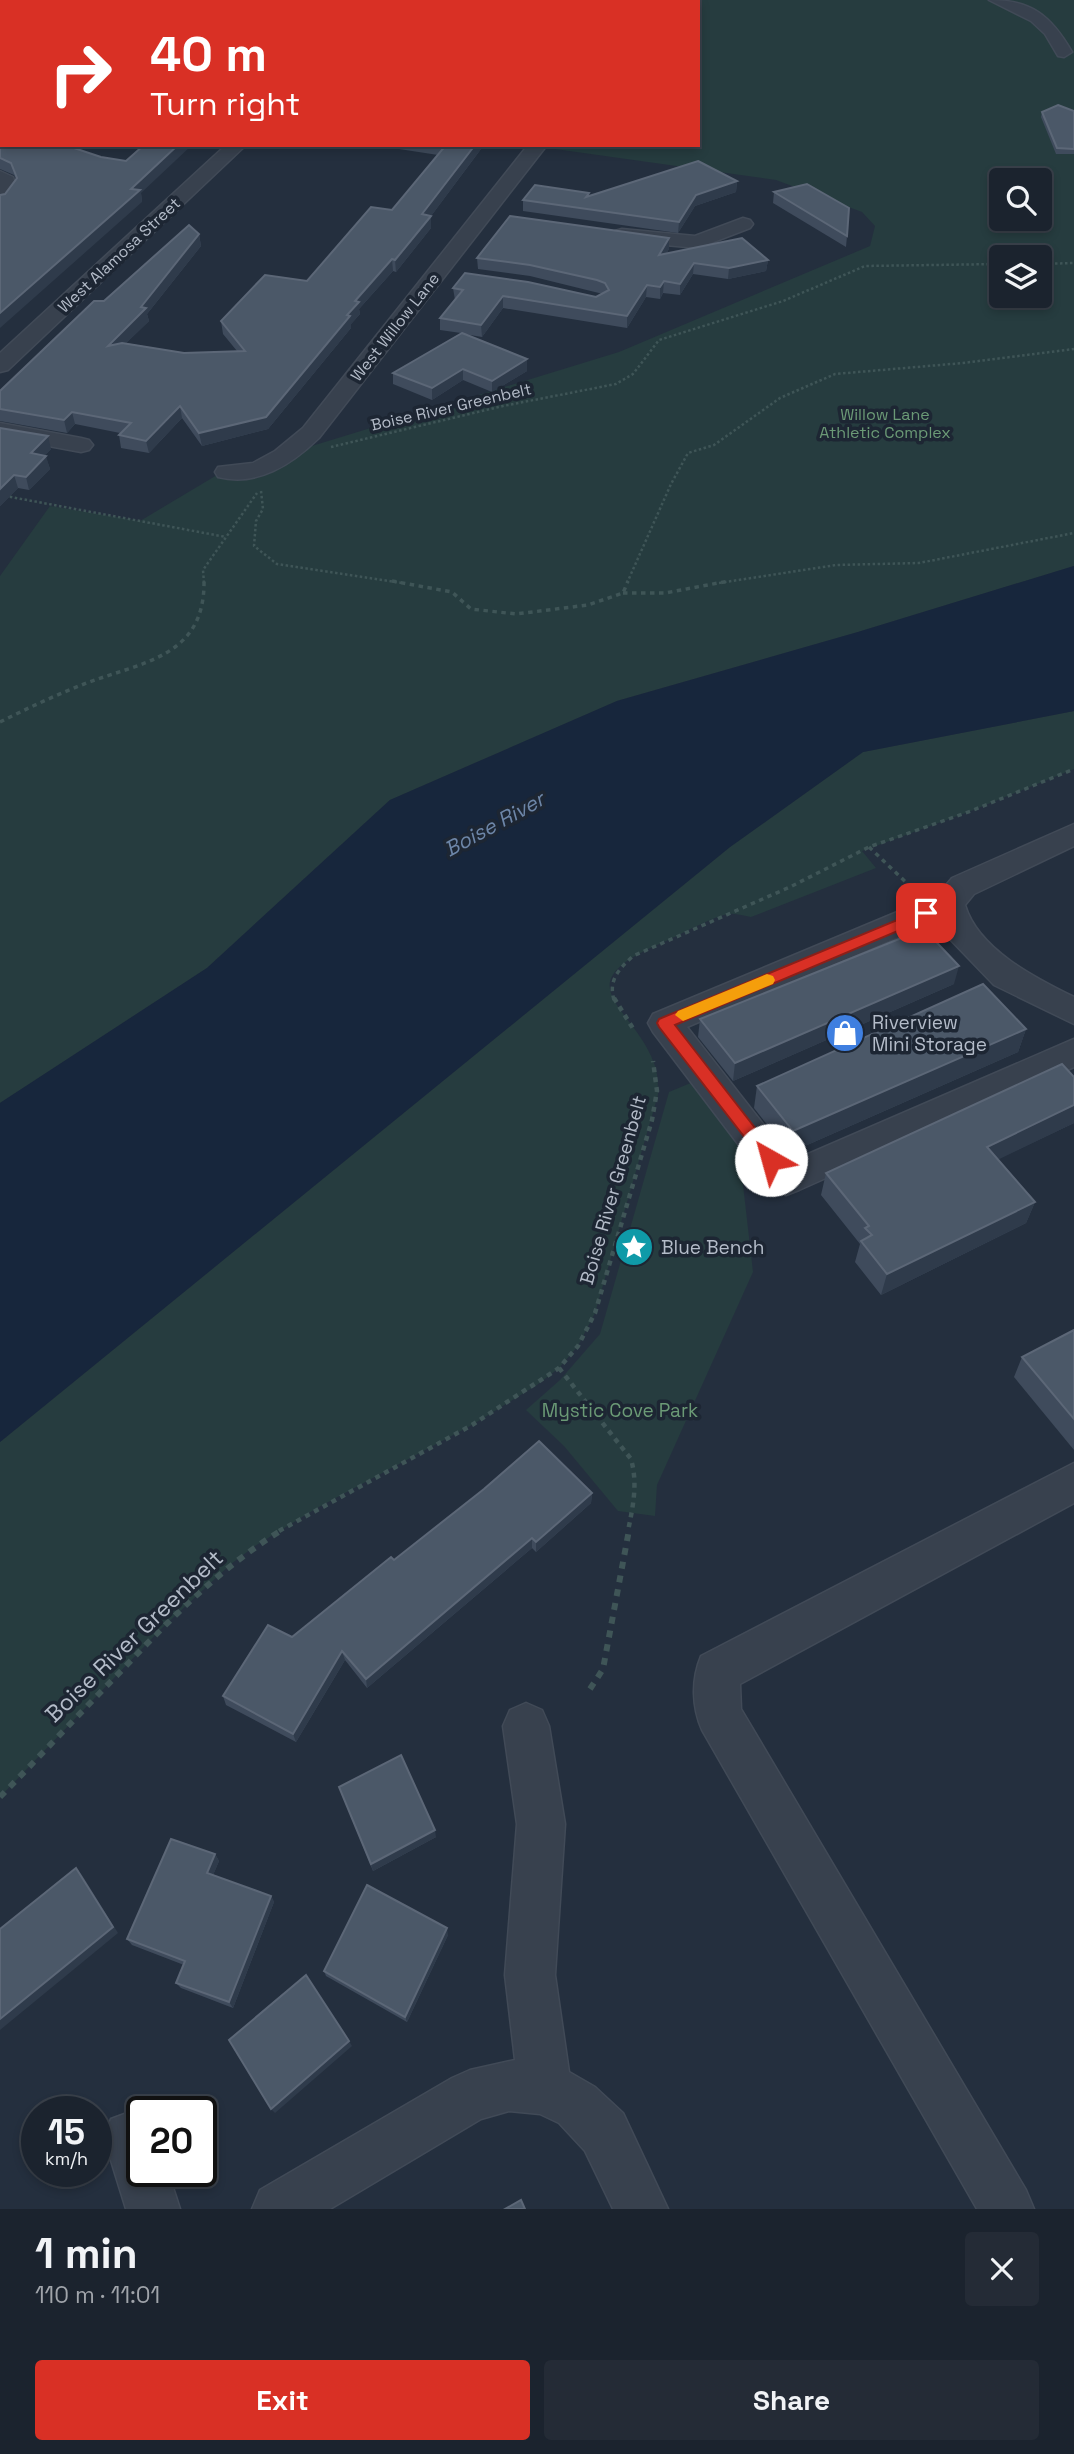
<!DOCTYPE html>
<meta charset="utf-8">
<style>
:root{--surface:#1b232e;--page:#242b36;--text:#f1f3f6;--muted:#a0a4aa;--line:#39404a;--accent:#d93025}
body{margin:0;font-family:"Space Grotesk",sans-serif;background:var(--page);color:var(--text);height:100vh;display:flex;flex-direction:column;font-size:26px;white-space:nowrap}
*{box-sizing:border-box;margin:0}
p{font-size:23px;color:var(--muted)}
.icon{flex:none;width:38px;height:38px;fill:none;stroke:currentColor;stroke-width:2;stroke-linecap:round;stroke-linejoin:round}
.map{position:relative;height:2209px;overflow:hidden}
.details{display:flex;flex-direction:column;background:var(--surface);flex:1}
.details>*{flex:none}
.guide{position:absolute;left:0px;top:0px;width:700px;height:147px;box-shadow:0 4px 10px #0003,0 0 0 2px var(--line);background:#d93025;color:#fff;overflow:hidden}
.buttons{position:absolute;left:989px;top:168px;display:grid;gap:14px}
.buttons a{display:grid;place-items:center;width:63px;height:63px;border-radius:7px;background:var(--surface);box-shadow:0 4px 10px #0003,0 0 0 2px var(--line);font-size:35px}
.speed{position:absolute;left:21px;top:2096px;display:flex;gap:14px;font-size:35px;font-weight:700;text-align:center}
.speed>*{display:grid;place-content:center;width:91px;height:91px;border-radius:50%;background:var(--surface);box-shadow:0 4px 10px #0003,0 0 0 2px var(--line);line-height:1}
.speed small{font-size:18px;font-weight:400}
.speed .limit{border:4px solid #111;border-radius:10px;background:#fff;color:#111}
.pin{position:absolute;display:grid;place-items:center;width:60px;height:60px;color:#fff;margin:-30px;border-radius:14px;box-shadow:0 4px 10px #0006}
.me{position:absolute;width:77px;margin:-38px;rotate:322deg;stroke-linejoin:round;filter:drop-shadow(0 0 5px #0008)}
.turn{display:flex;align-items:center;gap:24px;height:147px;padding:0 35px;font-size:32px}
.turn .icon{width:91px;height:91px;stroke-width:2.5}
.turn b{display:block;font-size:49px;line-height:60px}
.round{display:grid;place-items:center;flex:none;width:74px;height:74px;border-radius:7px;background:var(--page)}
.head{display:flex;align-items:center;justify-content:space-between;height:119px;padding:0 35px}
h1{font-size:42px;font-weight:700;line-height:52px}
.cta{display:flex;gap:14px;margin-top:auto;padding:14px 35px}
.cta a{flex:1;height:80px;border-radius:7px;background:var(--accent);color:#fff;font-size:28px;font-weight:700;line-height:80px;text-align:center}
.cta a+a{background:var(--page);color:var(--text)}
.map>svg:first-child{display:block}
.green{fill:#263c3f;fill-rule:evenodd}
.water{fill:#17263c}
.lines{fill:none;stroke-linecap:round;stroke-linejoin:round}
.canal{fill:#17263c;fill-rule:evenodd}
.minor-casing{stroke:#414a57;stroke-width:3}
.path-far3{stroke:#3f5557;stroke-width:2.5;stroke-dasharray:2.5 2.5;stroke-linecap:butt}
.path-far2{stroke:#3f5557;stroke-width:3.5;stroke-dasharray:4.5 4.5;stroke-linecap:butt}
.path-far1{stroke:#3f5557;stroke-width:4.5;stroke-dasharray:5 5;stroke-linecap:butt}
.path{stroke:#3f5557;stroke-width:6;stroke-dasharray:7 7;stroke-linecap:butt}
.minor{fill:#38414e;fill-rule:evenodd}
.wall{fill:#3f4b5c}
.shaded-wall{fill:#2f3b4b}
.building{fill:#4b5868;stroke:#5c6777;stroke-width:2}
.route{fill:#d93025;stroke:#8d1f18;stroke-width:2}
.slow{fill:#f59e0b}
.labels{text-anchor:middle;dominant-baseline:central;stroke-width:7;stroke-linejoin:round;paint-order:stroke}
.far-street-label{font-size:16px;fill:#b4bcc9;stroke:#1d2633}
.far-park-label{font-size:16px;fill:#6b9a76;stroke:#1d2633}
.poi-label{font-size:19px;fill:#b4bcc9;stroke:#1d2633;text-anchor:start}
.street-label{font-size:19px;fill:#b4bcc9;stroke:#1d2633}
.park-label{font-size:19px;fill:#6b9a76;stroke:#1d2633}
.water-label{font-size:21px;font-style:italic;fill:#6d86a8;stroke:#1d2633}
.near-street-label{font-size:23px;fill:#b4bcc9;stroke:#1d2633}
</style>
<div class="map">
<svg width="1074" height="2209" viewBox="0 0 1074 2209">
<rect width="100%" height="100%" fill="#242f3e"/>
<g class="green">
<path d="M665 0H1074V566L858 632 617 701 390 800 207 968 0 1103V576L50 506 140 521 217 475 619 352 870 246 875 226 862 212 776 180 555 149 558 145H698V2H664ZM1001 180H1040V219H1001ZM1001 257H1040V296H1001Z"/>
<path d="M1074 711V769L971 811 862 851 876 868 751 917C744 916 735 913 729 914 713 916 680 935 664 942 561 985 632 1004 654 1063 658 1073 658 1084 658 1095L595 1313 578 1346 559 1368 537 1385 472 1425 317 1508 255 1546 231 1564 161 1629 0 1797V1442L730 847 863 752Z"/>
<path d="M693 1082 738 1141 753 1272 657 1485 655 1516 618 1511 564 1446 526 1410 560 1380 600 1334 669 1092Z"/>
</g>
<path class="water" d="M1074 566V711L863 752 730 847 0 1442V1103L207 968 390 800 617 701 858 632Z"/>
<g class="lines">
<path class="canal" d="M307 0H330L306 2Z"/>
<defs>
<g id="minor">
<path d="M644 0H661L643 2Z"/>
<path d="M989 0C1032 0 1051 16 1072 52L1064 57 1058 56 1045 34 1031 21Z"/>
<path d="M226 145H246L8 370 0 372V353Z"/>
<path d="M528 145H547L319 438C292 464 258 487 218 477L215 472 218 467 253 463 275 451 303 428Z"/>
<path d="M0 171 13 177 17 190 7 203 0 205Z"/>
<path d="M743 218 750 220 753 224 750 228 698 248 622 241 615 239 612 235 615 231 622 229 695 236Z"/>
<path d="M0 423 81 438 89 440 93 445 89 450 81 452 0 437Z"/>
<path d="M1074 824V846L974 894 965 905C978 949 1035 978 1074 997V1024L994 985 944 933 938 920 687 1027 792 1161 1074 1039V1067L799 1190 786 1195 773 1190 653 1032 648 1023 653 1014 938 895 952 878Z"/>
<path d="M1074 1463V1503L740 1684 741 1709 1026 2190 1034 2209H977L702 1730C692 1707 691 1680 701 1656Z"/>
<path d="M526 1703 542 1710 549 1726 565 1824 555 1975 569 2072 595 2087 623 2113 668 2209H613L585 2151 559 2123 540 2114 509 2111 481 2119 330 2209H252L260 2190 452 2078 470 2070 515 2060 505 1975 517 1824 503 1726 510 1710Z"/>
<path d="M130 2112 142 2116V2172H168L180 2209H126L104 2138 111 2119Z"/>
</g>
</defs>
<use href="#minor" class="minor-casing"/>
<g class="path-far3">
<path d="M1040 264 1074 263"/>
<path d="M331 447 503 406 616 384 633 374 659 340 783 301 865 266 1001 264"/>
<path d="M261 491 263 509 256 521 254 546 277 564 402 583"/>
<path d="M0 495 226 537"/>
<path d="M204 583 203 570 257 493"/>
<path d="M627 583 671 484 688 453 714 445 780 398 835 374 963 363 1074 349"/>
<path d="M719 583 836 565 919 563 1074 533"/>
</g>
<g class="path-far2">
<path d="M392 581 452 592 471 609 516 614 588 605 623 593 628 581"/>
<path d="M623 593H665L729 581"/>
<path d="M0 722C28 708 56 695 84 684 141 662 205 658 204 581"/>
<path d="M869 847 913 889"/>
<path d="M614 1000C608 980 619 969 633 956L790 887 869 847 971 811 1074 769"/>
</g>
<g class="path-far1">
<path d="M614 998 634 1030"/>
<path d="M559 1368 631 1459C638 1484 633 1506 628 1531"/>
<path d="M279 1531 472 1425 559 1368 578 1346 595 1313 652 1120 657 1091 653 1061"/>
</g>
<g class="path">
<path d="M590 1689 603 1669 629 1530"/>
<path d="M0 1797C41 1755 81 1712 122 1670 171 1618 221 1567 282 1530"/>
</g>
<use href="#minor" class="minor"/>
</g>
<g class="wall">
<path d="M0 3H2V69L0 68Z"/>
<path d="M1074 111V154H1056L1041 117 1042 112Z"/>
<path d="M0 117 141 193 142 202 5 194 16 179 14 175 0 169Z"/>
<path d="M399 145H484L431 216V228L396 272 393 271 359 309 360 314 351 324V328L268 429 202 446 182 418 149 453 121 448 119 435 120 433 75 424 67 433 0 421V391L104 301 199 234 201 246 147 314 149 321 126 343 184 353 237 351 223 334 221 321 307 281 392 210 438 155 399 149Z"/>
<path d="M737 181 736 192 695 206 678 233 523 211V200L589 193V196Z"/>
<path d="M774 192 847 236 846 247 773 203Z"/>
<path d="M669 249 666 254 768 260 766 271 728 279 693 274 680 295 663 293 660 299 646 297 627 328 503 308 482 337 464 334 527 359V371L492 392 463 380 432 400 393 384V373L461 333 440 330V318L455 300 453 288 596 297 603 294 530 276 478 269 477 258Z"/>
<path d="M0 428 51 449 45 455 50 469 29 490 18 488 0 506Z"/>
<path d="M954 984 733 1081 698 1037 700 1019Z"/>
<path d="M1026 1029 1018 1052 789 1153 754 1108 757 1086Z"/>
<path d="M1074 1077V1123L998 1159 1035 1202 1026 1223 881 1295 855 1262 860 1244 821 1195 826 1173Z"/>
<path d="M1074 1330V1450L1014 1377 1022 1357Z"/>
<path d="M592 1493 591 1503 536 1552 532 1548 367 1688 345 1660 296 1742 226 1705 223 1696 292 1637 394 1560Z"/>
<path d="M339 1787 436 1837 373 1871Z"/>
<path d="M215 1854 219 1861 213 1875 271 1896 274 1902 233 2008 181 1988 176 1983 184 1965 132 1945 127 1939Z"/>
<path d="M448 1935 407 2022 326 1976 324 1971Z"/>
</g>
<g class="shaded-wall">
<path d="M178 145H192L141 193 142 202 0 328V313Z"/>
<path d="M475 145H484L431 216V228L396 272 395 260 422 214Z"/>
<path d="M737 181 736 192 695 206 678 233 679 222 696 195Z"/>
<path d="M199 234 201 246 147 314 149 321 111 358 108 346 141 307Z"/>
<path d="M669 238V249L658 267 659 255Z"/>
<path d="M392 259 393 271 359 309 360 314 351 324V328L268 429 202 446 199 433 347 315 355 301Z"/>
<path d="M768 260 766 271 728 279 729 268Z"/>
<path d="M694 263 693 274 680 295V284Z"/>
<path d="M664 281 663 293 660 299V287Z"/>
<path d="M647 285 646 297 627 328V316Z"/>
<path d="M503 296V308L482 337 481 325Z"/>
<path d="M527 359V371L492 392V381Z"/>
<path d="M463 369V380L432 400V388Z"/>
<path d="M180 406 182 418 149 453 146 441Z"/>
<path d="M72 412 75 424 67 433 64 420Z"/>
<path d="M48 436 51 449 35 466 31 453Z"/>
<path d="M46 456 50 469 29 490 26 477Z"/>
<path d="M14 475 18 488 0 506V489Z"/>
<path d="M959 966 954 984 733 1081 735 1063Z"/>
<path d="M1026 1029 1018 1052 789 1153 793 1131Z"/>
<path d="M1074 1105V1123L979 1169 987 1147Z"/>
<path d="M1035 1202 1026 1223 881 1295 887 1274Z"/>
<path d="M592 1493 591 1503 536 1552V1542Z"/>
<path d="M532 1538V1548L367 1688 366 1679Z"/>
<path d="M342 1651 345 1660 296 1742 293 1734Z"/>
<path d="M435 1830 436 1837 373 1871 371 1864Z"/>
<path d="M215 1854 219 1861 211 1880 207 1873Z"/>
<path d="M76 1868 82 1875 118 1933 0 2030V2019Z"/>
<path d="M271 1896 274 1902 233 2008 229 2002Z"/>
<path d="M447 1928 448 1935 407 2022 405 2017Z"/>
<path d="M349 2041 352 2046 275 2113 271 2109Z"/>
</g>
<g class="building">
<path d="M21 0H271L273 2H10Z"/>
<path d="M322 0H614L613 2H320Z"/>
<path d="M0 3H2V27L0 26Z"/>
<path d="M2 29V58H0V37Z"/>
<path d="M2 79V112L1 104H0V80Z"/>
<path d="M1058 105 1074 111V149L1057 148 1042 112Z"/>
<path d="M2 116V145H65L101 157 126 161 144 145H178L131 189 140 190 0 313V195L5 194 17 178 11 163 0 158V117Z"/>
<path d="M446 145H475L422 214 431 216 395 260 392 259 355 301 359 302 347 315 350 316 266 417 199 433 180 406 146 441 119 435 131 423 72 412 64 420 0 409V391L94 301H104L189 225 199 234 141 307 146 308 108 346 122 343 184 353 245 351 221 321 265 275 307 281 371 207 392 210Z"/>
<path d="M698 161 737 181 696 195 679 222 523 200 535 185 589 193 586 197Z"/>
<path d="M807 184 849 208 847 236 774 192Z"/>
<path d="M510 216 669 238 659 255 742 238 768 260 729 268 694 263 680 284 664 281 660 287 647 285 627 316 503 296 481 325 440 318 463 290 453 288 465 273 528 282 596 297 609 290 605 283 597 280 530 265 477 258Z"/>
<path d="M462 333 527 359 492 381 463 369 432 388 393 373Z"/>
<path d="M0 428 48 436 31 453 46 456 26 477 14 475 0 489Z"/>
<path d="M924 929 959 966 735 1063 700 1019Z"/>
<path d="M983 984 1026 1029 793 1131 757 1086Z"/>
<path d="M1062 1064 1074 1077V1105L987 1147 1035 1202 887 1274 861 1241 872 1235 865 1228 869 1226 826 1173Z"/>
<path d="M1074 1330V1419L1022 1357Z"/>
<path d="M539 1441 592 1493 536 1542 532 1538 366 1679 342 1651 293 1734 223 1696 268 1625 292 1637 391 1557 394 1560 484 1489Z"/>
<path d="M401 1755 435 1830 371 1864 339 1787Z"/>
<path d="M171 1839 215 1854 207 1873 271 1896 229 2002 176 1983 185 1961 127 1939Z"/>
<path d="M76 1868 113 1927 0 2019V1929Z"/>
<path d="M367 1885 447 1928 405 2017 324 1971Z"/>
<path d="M306 1975 349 2041 271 2109 229 2040Z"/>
<path d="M521 2200 525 2209H505Z"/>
</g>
<path class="route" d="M926 908 931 910 933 913 931 917 675 1025 777 1156 780 1160 777 1165H766L659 1027 657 1023 659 1019Z"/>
<path class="slow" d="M767 974 773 976 775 980 773 984 688 1019 683 1021 675 1015 678 1011Z"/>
<defs>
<symbol id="shop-disc" viewBox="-11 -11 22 22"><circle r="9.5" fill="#3f7fe0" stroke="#1d2633"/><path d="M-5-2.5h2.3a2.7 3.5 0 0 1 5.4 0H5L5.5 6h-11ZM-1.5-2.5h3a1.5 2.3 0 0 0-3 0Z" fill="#fff"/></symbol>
<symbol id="sight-disc" viewBox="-11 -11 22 22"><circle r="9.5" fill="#0f9aa8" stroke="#1d2633"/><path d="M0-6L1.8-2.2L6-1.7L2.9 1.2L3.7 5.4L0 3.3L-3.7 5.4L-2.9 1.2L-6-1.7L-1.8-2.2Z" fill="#fff"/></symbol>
</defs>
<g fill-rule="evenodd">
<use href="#shop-disc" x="823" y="1011" width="44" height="44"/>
<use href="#sight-disc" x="612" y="1225" width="44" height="44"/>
</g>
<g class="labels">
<g class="far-street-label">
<text transform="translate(119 255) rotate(-43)">West Alamosa Street</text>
<text transform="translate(395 327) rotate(-52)">West Willow Lane</text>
<text transform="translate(451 407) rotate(-13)">Boise River Greenbelt</text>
</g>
<g class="far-park-label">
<text x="885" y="414">Willow Lane<tspan x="885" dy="18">Athletic Complex</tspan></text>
</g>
<g class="poi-label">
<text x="872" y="1022">Riverview<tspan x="872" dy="22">Mini Storage</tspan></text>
<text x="661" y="1247">Blue Bench</text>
</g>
<g class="street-label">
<text transform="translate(613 1190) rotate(-74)">Boise River Greenbelt</text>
</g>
<g class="park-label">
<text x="620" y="1410">Mystic Cove Park</text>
</g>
<g class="water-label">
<text transform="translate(494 824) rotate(-29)">Boise River</text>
</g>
<g class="near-street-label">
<text transform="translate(134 1636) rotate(-44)">Boise River Greenbelt</text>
</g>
</g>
</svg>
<div class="buttons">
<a><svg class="icon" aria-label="search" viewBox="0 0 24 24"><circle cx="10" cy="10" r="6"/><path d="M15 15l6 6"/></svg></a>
<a><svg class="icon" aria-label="layers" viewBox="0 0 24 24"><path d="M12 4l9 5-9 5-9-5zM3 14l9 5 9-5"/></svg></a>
</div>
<div class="speed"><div>15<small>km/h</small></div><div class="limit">20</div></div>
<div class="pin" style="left:926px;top:913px;background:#d93025"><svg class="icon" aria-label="arrive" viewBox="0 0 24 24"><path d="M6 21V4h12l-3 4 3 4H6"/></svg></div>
<svg class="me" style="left:771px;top:1160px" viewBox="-20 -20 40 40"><circle r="19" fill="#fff"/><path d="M0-13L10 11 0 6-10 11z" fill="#d93025"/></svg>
<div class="guide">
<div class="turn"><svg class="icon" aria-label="right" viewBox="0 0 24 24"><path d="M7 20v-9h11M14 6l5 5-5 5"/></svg><div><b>40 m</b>Turn right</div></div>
</div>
</div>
<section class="details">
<div class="head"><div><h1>1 min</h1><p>110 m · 11:01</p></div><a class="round"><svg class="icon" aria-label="close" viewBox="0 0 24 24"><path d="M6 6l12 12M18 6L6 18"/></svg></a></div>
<div class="cta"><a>Exit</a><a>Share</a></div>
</section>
